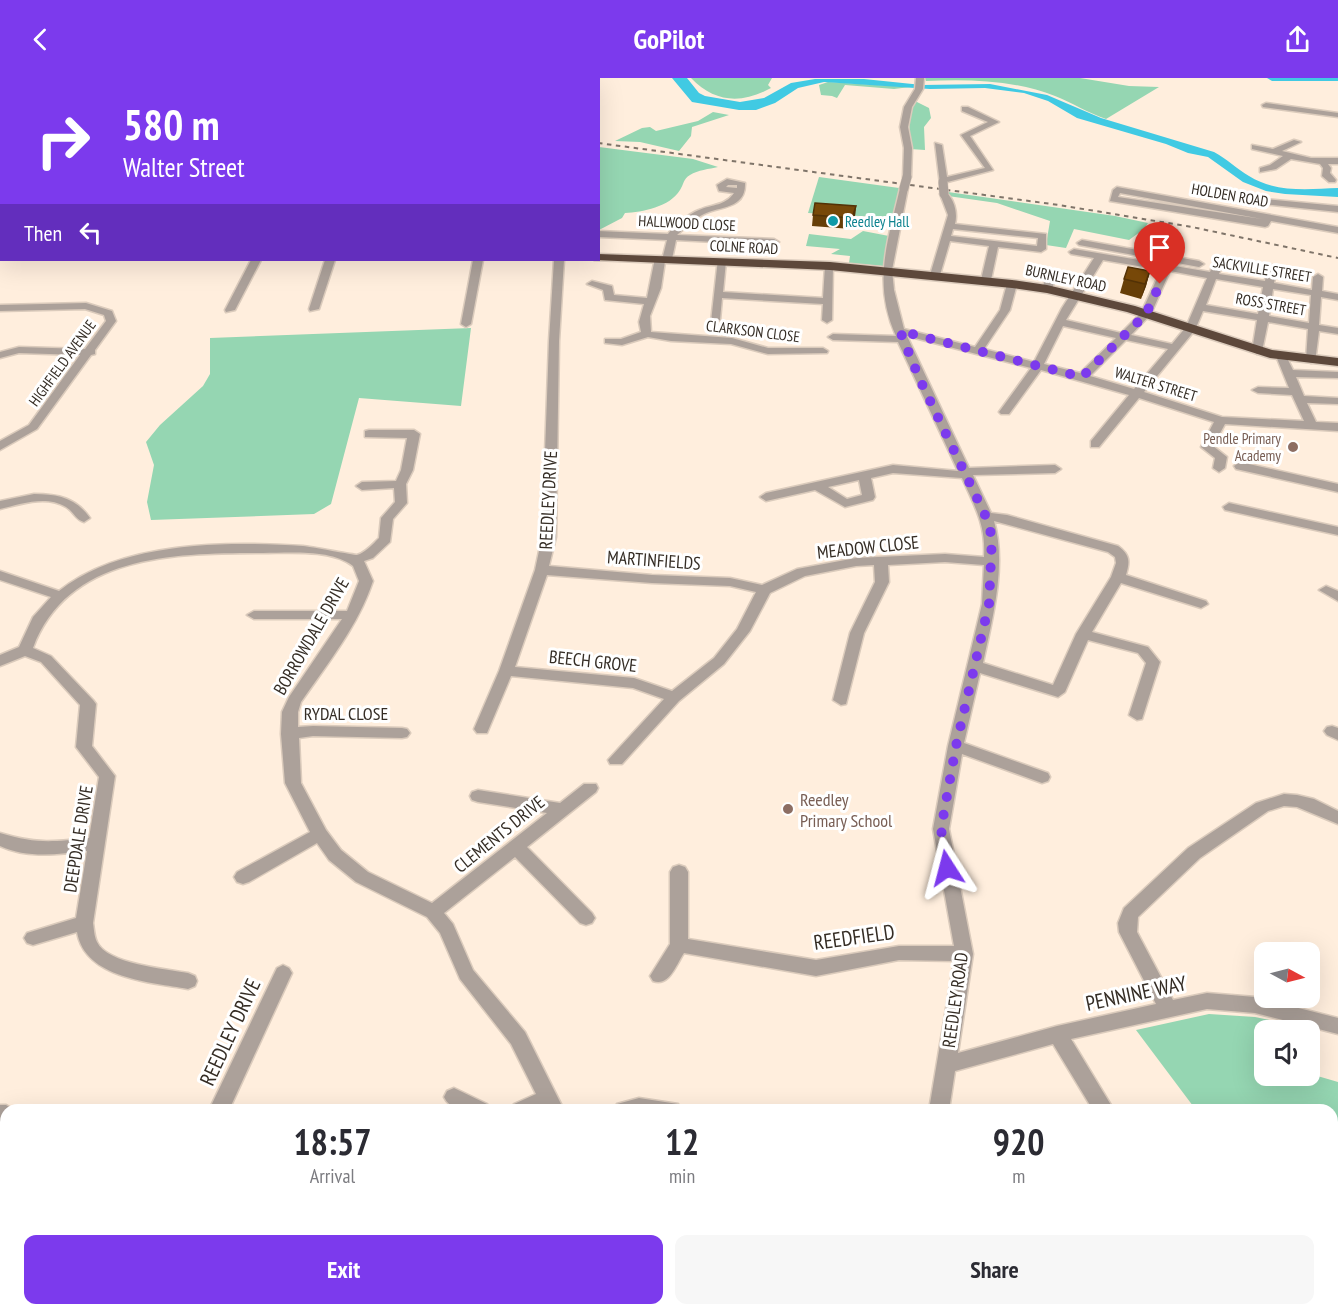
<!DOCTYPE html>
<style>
:root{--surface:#fff;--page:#f7f7f7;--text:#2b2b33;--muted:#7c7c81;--accent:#7c3aed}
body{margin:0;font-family:"PT Sans Narrow",sans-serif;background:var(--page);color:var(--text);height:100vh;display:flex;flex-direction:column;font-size:22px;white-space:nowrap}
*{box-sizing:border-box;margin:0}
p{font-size:20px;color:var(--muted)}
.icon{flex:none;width:33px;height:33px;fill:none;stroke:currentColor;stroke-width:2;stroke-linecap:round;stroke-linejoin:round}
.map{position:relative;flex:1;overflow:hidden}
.sheet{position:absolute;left:0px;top:1026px;width:1338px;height:212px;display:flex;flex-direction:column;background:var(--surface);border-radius:18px 18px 0 0;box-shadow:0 6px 24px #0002}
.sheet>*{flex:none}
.top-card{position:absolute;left:0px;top:0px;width:600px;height:183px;box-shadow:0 6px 24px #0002;background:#7c3aed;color:#fff;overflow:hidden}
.needle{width:39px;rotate:97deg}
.fabs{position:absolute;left:1254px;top:864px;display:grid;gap:12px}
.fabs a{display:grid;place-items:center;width:66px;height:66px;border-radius:12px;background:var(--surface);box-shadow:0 6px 24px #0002;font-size:30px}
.pin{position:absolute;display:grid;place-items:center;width:51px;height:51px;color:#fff;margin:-62px -26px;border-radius:50% 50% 50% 0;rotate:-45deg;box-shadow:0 0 6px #0007}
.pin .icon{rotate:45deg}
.me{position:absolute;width:66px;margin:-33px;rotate:351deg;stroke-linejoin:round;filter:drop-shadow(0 0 4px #0008)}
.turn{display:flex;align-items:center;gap:21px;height:126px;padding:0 24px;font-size:27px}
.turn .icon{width:78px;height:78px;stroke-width:2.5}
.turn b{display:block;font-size:42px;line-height:51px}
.then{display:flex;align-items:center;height:57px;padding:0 24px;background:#0003;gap:12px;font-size:22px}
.eta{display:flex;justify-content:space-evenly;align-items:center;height:102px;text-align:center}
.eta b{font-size:36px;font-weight:700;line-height:42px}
.primary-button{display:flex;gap:12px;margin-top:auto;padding:12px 24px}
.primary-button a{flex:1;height:69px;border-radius:12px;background:var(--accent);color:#fff;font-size:24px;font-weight:700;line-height:69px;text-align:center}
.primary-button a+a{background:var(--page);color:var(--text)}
header{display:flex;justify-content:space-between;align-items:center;height:78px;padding:0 24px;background:var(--accent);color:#fff;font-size:27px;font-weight:700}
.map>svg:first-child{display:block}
.green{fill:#95d6b2;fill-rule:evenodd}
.water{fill:#41cae3}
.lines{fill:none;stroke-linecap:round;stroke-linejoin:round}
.river{fill:#41cae3;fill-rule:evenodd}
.minor-casing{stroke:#dbcbbc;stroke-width:3}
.highway-casing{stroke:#dbcbbc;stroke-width:3}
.minor{fill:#aca19a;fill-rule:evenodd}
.highway{fill:#5d483b;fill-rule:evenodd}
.rail{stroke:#7f7469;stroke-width:2;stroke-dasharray:4.5 4.5;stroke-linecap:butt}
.minor-bridge-casing{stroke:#dbcbbc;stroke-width:10;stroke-linecap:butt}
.minor-bridge{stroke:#aca19a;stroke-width:9}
.wall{fill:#663e07}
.shaded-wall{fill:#533206}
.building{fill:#774808;stroke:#533206;stroke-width:1.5}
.route{stroke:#7c3aed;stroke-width:10;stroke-dasharray:0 18}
.culture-dot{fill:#0f9aa8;stroke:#fff;stroke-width:2}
.education-dot{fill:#8d6e63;stroke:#fff;stroke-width:2}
.labels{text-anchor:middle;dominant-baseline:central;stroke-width:6;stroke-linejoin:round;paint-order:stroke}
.far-street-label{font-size:15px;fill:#352d25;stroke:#fff}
.far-culture-label{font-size:15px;fill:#0d838f;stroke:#fff;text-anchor:start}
.far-education-label{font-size:15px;fill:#785e54;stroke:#fff;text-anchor:end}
.street-label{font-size:18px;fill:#352d25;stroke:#fff}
.education-label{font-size:18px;fill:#785e54;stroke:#fff;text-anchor:start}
.near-street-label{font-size:21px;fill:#352d25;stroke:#fff}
</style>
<header><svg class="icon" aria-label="back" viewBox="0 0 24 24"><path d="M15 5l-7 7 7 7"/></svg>GoPilot<svg class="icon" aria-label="share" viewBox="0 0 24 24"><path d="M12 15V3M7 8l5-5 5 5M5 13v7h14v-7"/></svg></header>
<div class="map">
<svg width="1338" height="1237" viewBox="0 0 1338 1237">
<rect width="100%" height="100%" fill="#fed"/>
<g class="green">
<path d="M691 0H772L768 7 771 10C742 26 715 25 691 0Z"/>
<path d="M925 0H1080L1129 8 1159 9 1106 41C1088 35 1073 25 1055 18 1015 2 969 1 926 3Z"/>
<path d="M828 4 910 9 894 11 845 7 837 20 832 18 821 17 819 7Z"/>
<path d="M915 23 929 30 931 40 924 49 925 72 910 71 909 38Z"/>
<path d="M713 34 729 37 692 49 691 58 679 73 640 64 615 63 642 50 650 49 656 53 698 43Z"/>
<path d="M599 69 693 81 718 89C709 91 698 92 690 97 683 101 684 106 680 112 670 129 642 134 625 135L622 140 599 152Z"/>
<path d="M819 99 899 110 893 140 808 135Z"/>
<path d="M948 114 1115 138 1148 145 1144 151 1129 162 1074 151 1066 170 1046 167 1050 143 997 125 948 118Z"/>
<path d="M863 153 889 158 883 188 849 185 850 178 831 176 840 171 806 168 809 156 851 161Z"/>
<path d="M471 250 461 328 359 320 331 426 314 436 151 442 147 424 154 387 146 364 160 347 203 308 210 296V260Z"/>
<path d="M1209 936 1255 939 1313 951 1314 997 1338 1004V1224H1332V1032H1196L1136 952ZM1264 952H1310V998H1264Z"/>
</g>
<path class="water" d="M672 0H687L699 15 705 18 740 24 764 20 791 5 815 1H864L922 7 990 6 1047 17 1101 40 1214 74C1227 81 1237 91 1249 98 1276 115 1308 111 1338 110V119L1285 116 1266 113 1243 104 1208 79 1188 75 1166 66 1077 40 1048 23 1024 15 985 10 930 11 824 4 798 10 775 25 756 32H739L692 24Z"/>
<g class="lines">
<path class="river" d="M1267 0H1338V3H1272Z"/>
<defs>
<g id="minor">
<path d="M916 0H924L923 11 912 29 908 49 912 70 911 99 907 102 903 99 904 70 900 49 904 29 915 11Z"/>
<path d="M1266 25 1338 35V39L1263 29 1262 27Z"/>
<path d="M962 29H968L999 44 970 58 993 92 940 106 935 65 942 67 947 99 985 90 961 57 988 44 962 33Z"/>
<path d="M1294 62 1301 64 1282 73 1311 80H1338V86H1328L1331 90 1330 95 1336 102 1335 104H1329L1322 98 1323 90 1320 86 1291 81 1276 91 1260 94V90L1270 87 1283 78 1252 71V67L1273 71Z"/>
<path d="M727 101 745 105C746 131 720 128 704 136 694 141 685 150 677 157L774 161 779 164 774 167 676 162 672 181 665 183 661 210 650 238 651 254 732 260 768 270H823L828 273 827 275 768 276 731 266 671 263 648 259 622 267 605 265V261H621L641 254 639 244 644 226 605 222 603 212 587 206 592 203 612 208 614 217 647 220 655 180 663 178 667 162 599 159 598 153 668 156C674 147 689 136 699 132 713 126 725 128 734 115L719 113 717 107ZM728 107H737V110L726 109Z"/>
<path d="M904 107 908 110 892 192 894 212 904 251 975 269 1000 232 1007 206 1016 204 1017 206 1010 232 984 271 1034 284 1062 230 1094 180 1071 176 1069 174 1074 171 1210 194 1215 181 1220 178 1225 181 1219 196 1265 203 1267 190 1272 187 1277 190 1274 205 1312 212 1313 199 1318 196 1323 199 1322 213 1338 216V222L1321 219 1319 247 1338 250V256L1319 253 1315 284 1311 285 1306 282 1308 251 1268 244 1262 273 1257 276 1252 273 1257 242 1203 233 1195 252 1144 314 1222 339 1304 343 1292 317 1258 315 1252 312 1258 309 1289 310 1276 278 1277 276H1285L1293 292 1338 294V300L1296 299 1304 318 1338 320V326L1307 325 1316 344 1338 345V353L1225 346 1213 368 1227 379 1225 390 1219 394 1213 390 1215 380 1201 369 1214 344 1139 320 1099 369H1091V363L1129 317 1041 292 1009 336H1001L999 334 1031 290 907 258 969 390 1055 387 1061 391 1055 395 973 397 991 435 1007 437 1118 468C1130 477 1130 483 1126 497L1206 523 1208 526 1201 530 1121 505 1092 554 1148 569 1160 584 1142 641 1137 642 1129 637 1146 585 1138 575 1088 562 1065 614 1058 619 980 595 964 665 1048 695 1050 699 1048 703 1042 705 962 676 949 751 973 876 958 975 1057 948 1156 926 1119 854 1118 845 1124 830 1188 770 1256 725 1284 716 1297 717 1314 721 1338 733V746L1297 729 1284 728 1268 733 1200 780 1138 839 1137 854 1173 922 1207 915 1255 919 1338 940V956L1255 935 1207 931 1071 961 1114 1032H1093L1053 966 955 993 949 1032H929L954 883 899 882 816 898 684 875C676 887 669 909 653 903L650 898 670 866V794L673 789 679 787 685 789 688 794V861L816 882 899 868H954L933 751 948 668 982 526 984 487 945 484 888 487 889 504 864 555 846 626 841 627 833 622 850 555 875 504 874 487 856 488 805 498 770 515 750 553 724 586 679 623 622 686H610L608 682 664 621 633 610 511 598 487 655H477L474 651 499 593 535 492 542 459 549 263 554 182H564L559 263 556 459 549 488 652 497 730 500 762 507 797 491 856 480 945 476 984 479C986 447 975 429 962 400L893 395 871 400 875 419 873 422 845 429 815 412 766 423 760 419 766 415 893 387 958 393 898 264 833 262 828 259 833 256 896 258C872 205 888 163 900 110ZM1103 182 1161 192 1141 235 1121 255 1066 242ZM1170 193 1207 200 1186 249 1172 266 1131 257 1151 236ZM1216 201 1263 209 1258 236 1206 227ZM1273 211 1311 217 1309 245 1269 238ZM1063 248 1116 260 1080 295 1044 286ZM1126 262 1168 271 1134 311 1090 298ZM859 402 862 417 847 421 828 409ZM994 443 1108 474 1115 479 1116 485 1111 499 1076 556 1053 607 983 585C992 542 1007 487 994 443ZM547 497 652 505 730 508 756 514 737 551 714 580 672 613 634 600 515 589Z"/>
<path d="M1117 109 1338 149V155L1271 143 1268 148 1265 149 1110 123 1113 112ZM1120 115 1262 141 1118 119Z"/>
<path d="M944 113C954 119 958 135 955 146L1046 156V171L1041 174 998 169 991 202 986 205 981 202 989 168 950 163 940 197 931 199 930 197 948 137 940 116ZM953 151 1038 160 1037 168 951 158Z"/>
<path d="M1265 121 1338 128V134L1262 126V122Z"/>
<path d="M1082 162 1199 183 1204 186 1199 189 1079 167 1077 165Z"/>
<path d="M718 181 726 183 723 214 823 220 825 188 833 186 832 242 827 245 822 242 823 226 722 220 720 242 711 244Z"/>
<path d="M251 182H261L235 232 226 234 225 232Z"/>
<path d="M325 182H335L319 231 310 233 309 231Z"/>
<path d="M473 182H483L471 246 466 249 461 246Z"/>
<path d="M1051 196 1056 199 1052 211 1043 213 1042 211 1046 199Z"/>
<path d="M86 225 112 233 116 243 95 272V276L91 277 37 351 0 372V363L29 347 80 277 19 275 0 280V274L19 269 85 271 106 243 104 237 85 231 0 233V227Z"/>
<path d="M369 352H414L420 356 413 392 406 406 407 425 393 441 390 464 373 480 364 483 373 503C358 548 328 585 301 624L298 634V649L313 648 402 650 407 651 410 655 407 659 402 660 313 658 299 660 301 705 326 752 341 772 368 794 432 825 547 735 478 724 472 722 470 718 472 714 478 712 560 725 584 706H596L598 710 596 714 527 769 592 835 595 840 592 845 586 847 580 845 515 779 444 835 453 846 473 892 525 954 564 1032H511L514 1026 536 1016 511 966 460 901 440 855 427 839 356 804 329 782 317 765 249 804 243 806 237 804 234 799 237 794 310 754 285 705 281 656 282 634 289 619 342 541H254L247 537 254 533H347L359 503 353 488C331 471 290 475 263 475 179 475 68 475 33 570L51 578 93 622 96 626 92 668 115 698 93 845C94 851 94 858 97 864 107 886 166 891 188 895L195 898 197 903 195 908 188 911C151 904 85 901 77 854L33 867 27 865 24 860 27 855 76 840 87 773C58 776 28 781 0 768V755C36 766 52 764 89 760L99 699 76 669 80 627 41 584 25 578 0 588V577L19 569 33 539 51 519 0 502V493L59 513C121 463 227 463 303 468 313 469 353 477 357 477 365 475 373 466 379 460L381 440 395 424 394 410 362 412 356 408 362 404 396 403 401 392 407 360 365 359V353Z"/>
<path d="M1240 384 1338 406V414L1236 391 1234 388Z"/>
<path d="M34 416C58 416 76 420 90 440L84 444C76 442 73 433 66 429 46 417 21 426 0 431V423Z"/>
<path d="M1229 425 1338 449V457L1225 432 1223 429Z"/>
<path d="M1326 508 1338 513V523L1319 512Z"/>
<path d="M1332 648 1338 650V662L1327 657 1324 653 1327 649Z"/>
<path d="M283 887 289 890 292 895 229 1032H209L277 890Z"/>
<path d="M454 1010 487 1026 490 1032C474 1032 452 1036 444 1019L447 1013Z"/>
<path d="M639 1020 678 1026 681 1032H614L617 1026Z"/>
<path d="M0 1027H6L14 1032H6V1045H0Z"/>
<path d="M0 1071 6 1072V1092L0 1091Z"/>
<path d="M6 1202V1224L0 1225V1203Z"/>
<path d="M167 1232H196L198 1237H169Z"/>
<path d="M722 1232H759L761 1237H724Z"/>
<rect x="900" y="1232" width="22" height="5"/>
</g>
<g id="highway">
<rect x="0" y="172" width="2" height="6"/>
<path d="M598 176 830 184 1012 202 1047 207 1135 228 1272 272 1338 280V288L1270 280 1127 234 1047 215 1012 210 830 192 594 182H598Z"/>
</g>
</defs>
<use href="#minor" class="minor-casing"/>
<use href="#highway" class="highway-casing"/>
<use href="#minor" class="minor"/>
<use href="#highway" class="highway"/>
<g class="rail">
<path d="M72 0 82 2"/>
<path d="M598 65 1059 127 1192 149 1338 180"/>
</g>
<defs>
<g id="minor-bridge">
<path d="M943 104 944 116"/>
<path d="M904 110 907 99"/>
</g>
</defs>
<use href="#minor-bridge" class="minor-bridge-casing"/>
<use href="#minor-bridge" class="minor-bridge"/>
</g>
<g class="wall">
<path d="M856 128 855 138 851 151 812 148 813 137Z"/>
<path d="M1150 193 1146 208 1141 221 1120 215 1124 201Z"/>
</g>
<g class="shaded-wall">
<path d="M856 128 855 138 851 151 852 140Z"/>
<path d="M1150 193 1146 208 1141 221 1145 206Z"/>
</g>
<g class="building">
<path d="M815 125 856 128 852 140 813 137Z"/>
<path d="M1128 189 1150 193 1145 206 1124 201Z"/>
</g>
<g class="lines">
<path class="route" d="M947 790 941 751 956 668 989 526 992 459 986 439 919 300 900 253 1082 299 1146 236 1160 206"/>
</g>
<circle class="culture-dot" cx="833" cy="143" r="6"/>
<g class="education-dot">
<circle cx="1293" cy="369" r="6"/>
<circle cx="788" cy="731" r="6"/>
</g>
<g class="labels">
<g class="far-street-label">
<text transform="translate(1230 117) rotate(10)">HOLDEN ROAD</text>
<text transform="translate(687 145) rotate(3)">HALLWOOD CLOSE</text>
<text transform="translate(744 169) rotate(3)">COLNE ROAD</text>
<text transform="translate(1262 191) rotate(9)">SACKVILLE STREET</text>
<text transform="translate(1066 200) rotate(12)">BURNLEY ROAD</text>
<text transform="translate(1271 226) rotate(10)">ROSS STREET</text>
<text transform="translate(753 253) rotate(7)">CLARKSON CLOSE</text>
<text transform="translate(62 285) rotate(-54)">HIGHFIELD AVENUE</text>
<text transform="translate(1156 306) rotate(17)">WALTER STREET</text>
</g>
<g class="far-culture-label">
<text x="845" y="143">Reedley Hall</text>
</g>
<g class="far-education-label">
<text x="1281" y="360">Pendle Primary<tspan x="1281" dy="17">Academy</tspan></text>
</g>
<g class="street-label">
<text transform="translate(548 422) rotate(-87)">REEDLEY DRIVE</text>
<text transform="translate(868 469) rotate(-6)">MEADOW CLOSE</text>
<text transform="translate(654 482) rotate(4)">MARTINFIELDS</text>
<text transform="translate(311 558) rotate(-60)">BORROWDALE DRIVE</text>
<text transform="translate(593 583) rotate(6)">BEECH GROVE</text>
<text x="346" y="635">RYDAL CLOSE</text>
<text transform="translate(499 756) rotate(-39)">CLEMENTS DRIVE</text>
<text transform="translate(78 761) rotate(-81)">DEEPDALE DRIVE</text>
<text transform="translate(955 922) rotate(-82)">REEDLEY ROAD</text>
</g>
<g class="education-label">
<text x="800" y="721">Reedley<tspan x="800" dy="21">Primary School</tspan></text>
</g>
<g class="near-street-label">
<text transform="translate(854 859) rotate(-8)">REEDFIELD</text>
<text transform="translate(1136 915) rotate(-12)">PENNINE WAY</text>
<text transform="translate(230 954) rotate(-65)">REEDLEY DRIVE</text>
</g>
</g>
</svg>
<div class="fabs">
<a><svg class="needle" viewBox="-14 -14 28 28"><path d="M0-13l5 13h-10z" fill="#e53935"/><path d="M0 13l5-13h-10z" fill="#7c7c81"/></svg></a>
<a><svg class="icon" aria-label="sound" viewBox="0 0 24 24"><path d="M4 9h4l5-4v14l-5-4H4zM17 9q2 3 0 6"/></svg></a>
</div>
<div class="pin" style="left:1160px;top:206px;background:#d93025"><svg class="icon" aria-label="arrive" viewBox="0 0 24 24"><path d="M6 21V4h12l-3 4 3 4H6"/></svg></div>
<svg class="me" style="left:947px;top:790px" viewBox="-20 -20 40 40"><path d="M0-17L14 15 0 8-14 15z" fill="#7c3aed" stroke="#fff" stroke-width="4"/></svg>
<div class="top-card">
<div class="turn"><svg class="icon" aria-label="right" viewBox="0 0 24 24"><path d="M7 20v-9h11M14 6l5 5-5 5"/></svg><div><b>580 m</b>Walter Street</div></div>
<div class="then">Then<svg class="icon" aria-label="left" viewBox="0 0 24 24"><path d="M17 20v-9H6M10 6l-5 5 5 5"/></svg></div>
</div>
<section class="sheet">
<div class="eta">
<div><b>18:57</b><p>Arrival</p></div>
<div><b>12</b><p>min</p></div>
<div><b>920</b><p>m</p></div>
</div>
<div class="primary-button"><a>Exit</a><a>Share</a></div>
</section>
</div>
